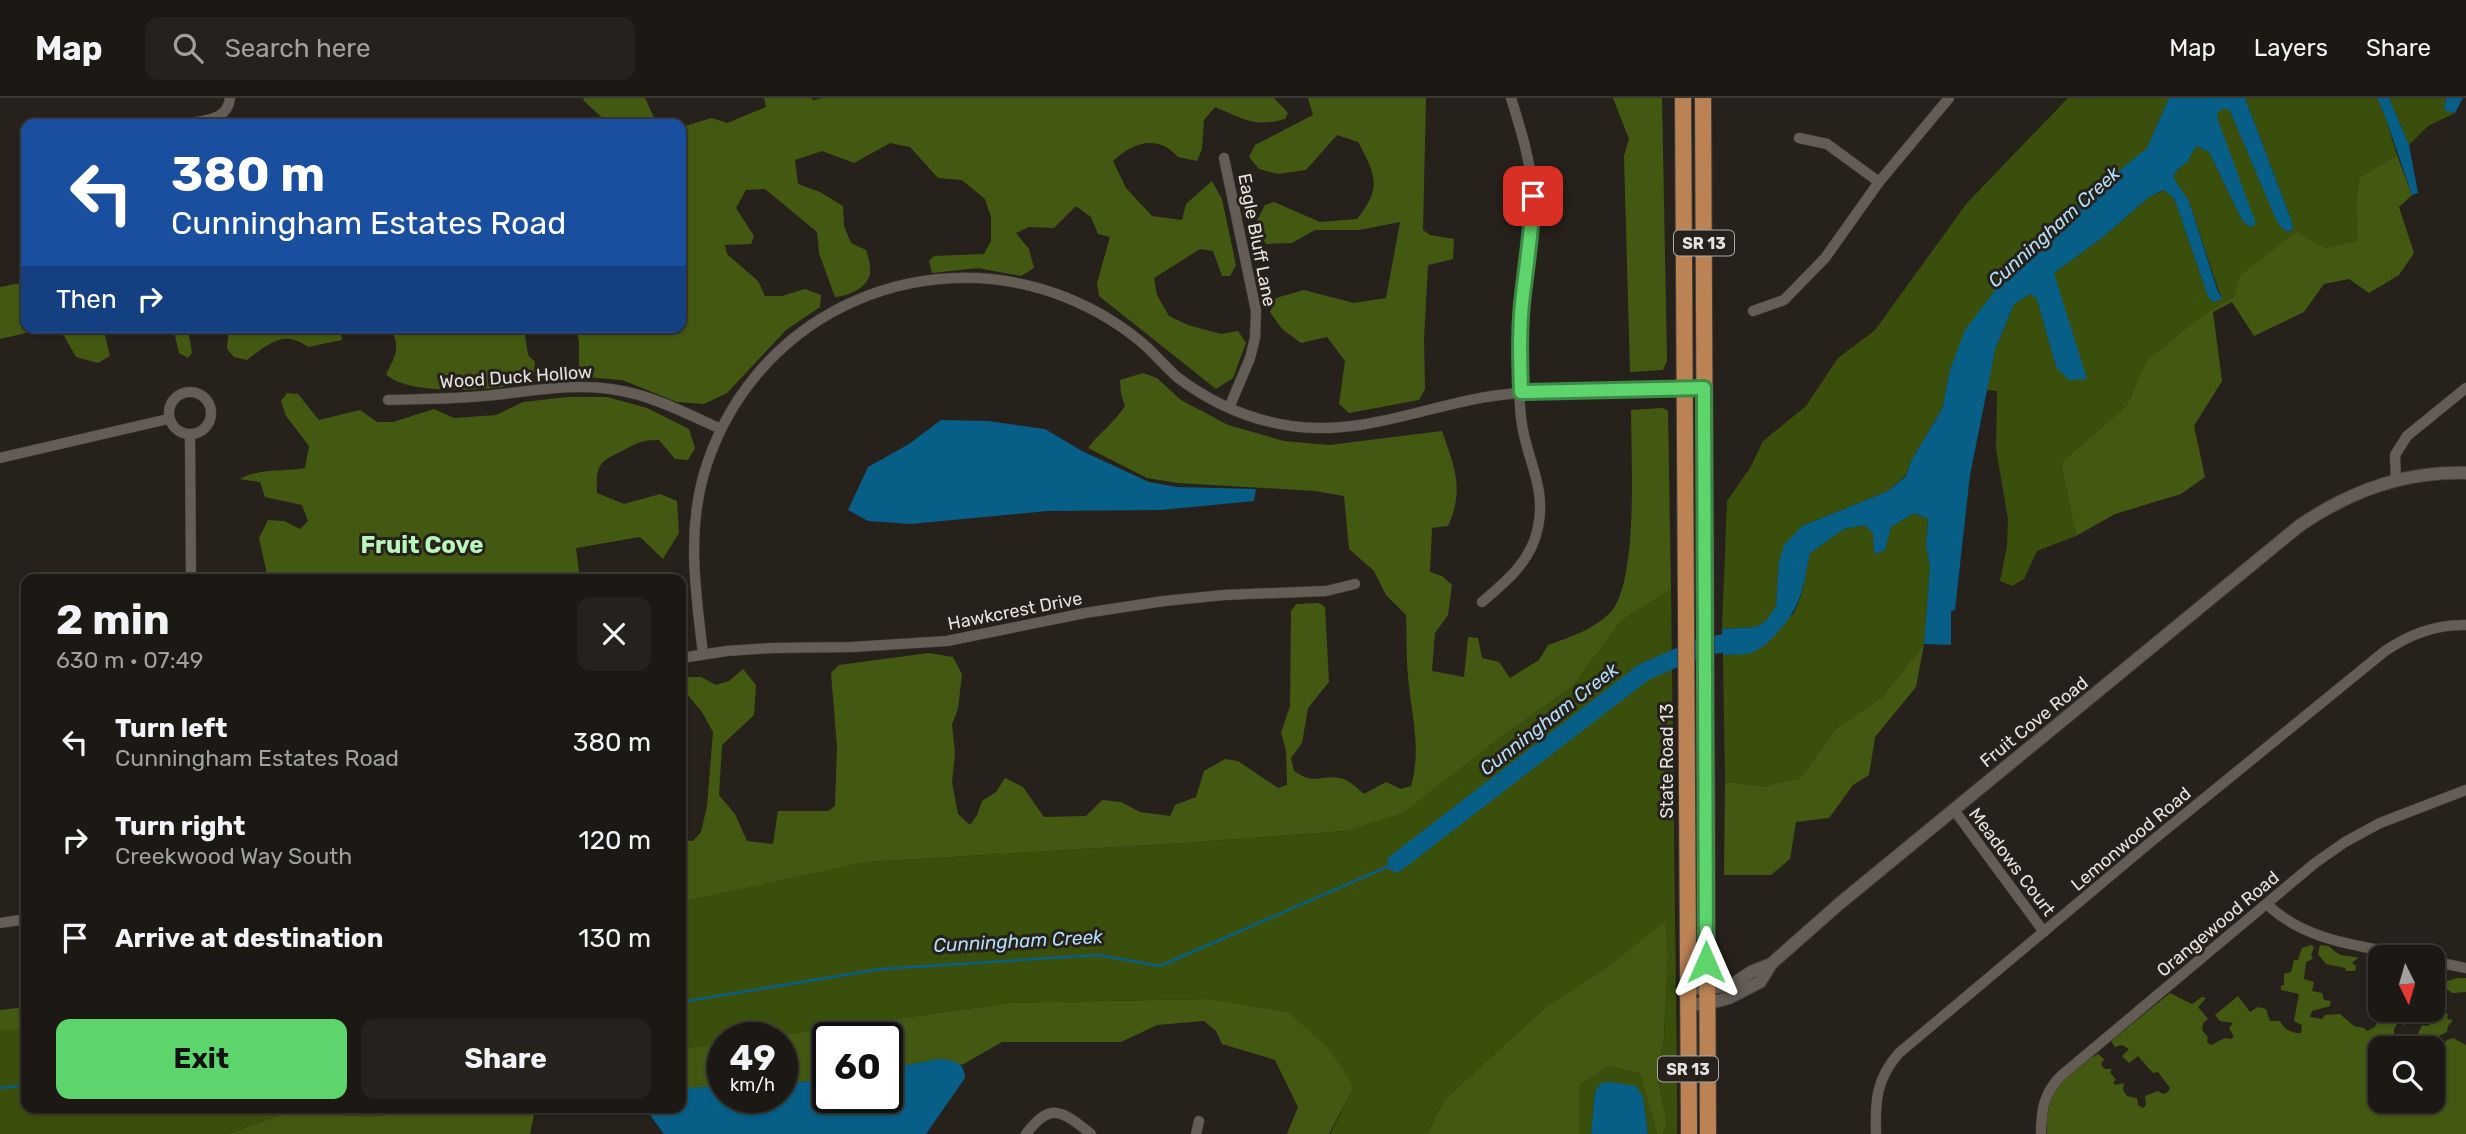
<!DOCTYPE html>
<meta charset="utf-8">
<style>
:root{--surface:#1c1914;--page:#25221d;--text:#f1f3f6;--muted:#a0a0a0;--line:#3a3834;--accent:#5ed56c}
body{margin:0;font-family:Rubik,sans-serif;background:var(--page);color:var(--text);height:100vh;display:flex;flex-direction:column;font-size:26px;white-space:nowrap}
*{box-sizing:border-box;margin:0}
p{font-size:23px;color:var(--muted)}
.icon{flex:none;width:38px;height:38px;fill:none;stroke:currentColor;stroke-width:2;stroke-linecap:round;stroke-linejoin:round}
.map{position:relative;flex:1;overflow:hidden}
.side{position:absolute;left:21px;top:476px;width:665px;height:539px;display:flex;flex-direction:column;background:var(--surface);border-radius:14px;box-shadow:0 2px 5px #0004,0 0 0 2px var(--line)}
.side>*{flex:none}
.guide{position:absolute;left:21px;top:21px;width:665px;height:214px;border-radius:14px;box-shadow:0 2px 5px #0004,0 0 0 2px var(--line);background:#1a4fa0;color:#fff;overflow:hidden}
.needle{width:46px;rotate:175deg}
.buttons{position:absolute;left:2368px;top:847px;display:grid;gap:14px}
.buttons a{display:grid;place-items:center;width:77px;height:77px;border-radius:14px;background:var(--surface);box-shadow:0 2px 5px #0004,0 0 0 2px var(--line);font-size:35px}
.speed{position:absolute;left:707px;top:924px;display:flex;gap:14px;font-size:35px;font-weight:700;text-align:center}
.speed>*{display:grid;place-content:center;width:91px;height:91px;border-radius:50%;background:var(--surface);box-shadow:0 2px 5px #0004,0 0 0 2px var(--line);line-height:1}
.speed small{font-size:18px;font-weight:400}
.speed .limit{border:4px solid #111;border-radius:10px;background:#fff;color:#111}
.pin{position:absolute;display:grid;place-items:center;width:60px;height:60px;color:#fff;margin:-30px;border-radius:14px;box-shadow:0 4px 10px #0006}
.me{position:absolute;width:77px;margin:-38px;rotate:0deg;stroke-linejoin:round;filter:drop-shadow(0 0 5px #0008)}
.turn{display:flex;align-items:center;gap:24px;height:147px;padding:0 35px;font-size:32px}
.turn .icon{width:91px;height:91px;stroke-width:2.5}
.turn b{display:block;font-size:49px;line-height:60px}
.then{display:flex;align-items:center;height:66px;padding:0 35px;background:#0003;gap:14px;font-size:26px}
.round{display:grid;place-items:center;flex:none;width:74px;height:74px;border-radius:14px;background:var(--page)}
.summary{display:flex;align-items:center;justify-content:space-between;height:119px;padding:0 35px}
h1{font-size:42px;font-weight:700;line-height:52px}
.cta{display:flex;gap:14px;margin-top:auto;padding:14px 35px}
.cta a{flex:1;height:80px;border-radius:14px;background:var(--accent);color:#111;font-size:28px;font-weight:700;line-height:80px;text-align:center}
.cta a+a{background:var(--page);color:var(--text)}
ul{padding:0;list-style:none}
li{display:flex;align-items:center;gap:21px;height:98px;padding:0 35px}
li div{flex:1}
li b{display:block;font-size:26px}
li em{font-style:normal}
header{display:flex;align-items:center;gap:42px;box-sizing:border-box;height:98px;padding:0 35px;background:var(--surface);border-bottom:2px solid var(--line)}
header strong{font-size:33px}
nav{display:flex;gap:38px;margin-inline-start:auto;font-size:24px}
.search{width:490px;height:63px;background:var(--page);display:flex;align-items:center;gap:18px;box-sizing:border-box;padding:0 24px;border-radius:14px;color:var(--muted);font-size:26px}
.map>svg:first-child{display:block}
.green{fill:#3b4f0c}
.forest{fill:#435912;fill-rule:evenodd}
.water{fill:#075e86}
.lines{fill:none;stroke-linecap:round;stroke-linejoin:round}
.stream{stroke:#075e86;stroke-width:2.5}
.river{stroke:#075e86;stroke-width:18}
.minor-casing{stroke:#423e3a;stroke-width:11}
.tertiary-casing{stroke:#423e3a;stroke-width:14}
.primary-casing{stroke:#423e3a;stroke-width:18}
.minor{stroke:#635d56;stroke-width:10}
.tertiary{stroke:#635d56;stroke-width:12}
.primary{stroke:#bb8254;stroke-width:16}
.route-casing{stroke:#3d8a46;stroke-width:18}
.route{stroke:#5ed56c;stroke-width:12}
.labels{text-anchor:middle;dominant-baseline:central;stroke-width:6;stroke-linejoin:round;paint-order:stroke}
.shield{fill:#26211b;stroke:#aca8a4;stroke-width:2}
.shield-label{font-size:16px;font-weight:bold;fill:#e5e2de}
.street-label{font-size:18px;fill:#e5e2de;stroke:#26211b}
.water-label{font-size:19px;font-style:italic;fill:#b2defa;stroke:#26211b}
.district-label{font-size:24px;font-weight:bold;fill:#b9f6bc;stroke:#26211b}
</style>
<header>
<strong>Map</strong>
<div class="search"><svg class="icon" aria-label="search" viewBox="0 0 24 24"><circle cx="10" cy="10" r="6"/><path d="M15 15l6 6"/></svg>Search here</div>
<nav><a>Map</a><a>Layers</a><a>Share</a></nav>
</header>
<div class="map">
<svg width="2466" height="1036" viewBox="0 0 2466 1036">
<rect width="100%" height="100%" fill="#26211b"/>
<g class="green">
<path d="M2068 0H2169L2147 50 2117 77 1950 272 1942 311 1911 363 1906 377 1888 393 1802 428 1779 464 1776 509 1767 522 1756 529 1722 531 1727 403 1750 370 1763 343 1806 308 1838 260 1875 232 1967 105Z"/>
<path d="M2245 0H2377L2385 18 2397 57 2359 80 2356 107 2357 144 2325 150 2200 219 2148 263 2127 307 2061 365 2076 438 2037 453 2024 481 2012 488 2000 483 2007 448 2008 421 1996 351 1997 293 1986 292 1995 252 2014 206 2030 196 2037 201 2056 269 2054 175 2102 140 2149 99 2165 92 2174 100 2208 198 2223 199 2219 194 2189 103 2174 82 2175 74 2188 63 2196 48 2209 54 2242 122 2217 18 2218 14 2224 9 2230 13 2277 123 2286 133 2293 132 2292 124Z"/>
<path d="M2389 0H2446L2444 12 2455 15 2428 28 2409 47Z"/>
<path d="M1914 415 1928 421 1926 447 1930 469 1924 546 1882 599 1837 630 1800 680 1765 688 1725 684 1723 557 1752 555 1794 515 1801 498 1810 455 1844 431 1864 427 1873 435 1874 455 1885 452 1891 429Z"/>
<path d="M1671 491 1677 972 1671 973 1672 978 1677 977V1036H1663L1667 1025 1657 978 1664 939 1668 858 1666 824 1607 869 1547 908 1444 1002 1427 1036H1330L1354 989 1288 914 1209 901 1009 905 761 940H723V945L681 951V804L867 764 1184 745 1345 733 1489 648 1573 588 1621 523Z"/>
<path d="M26 931V1010H436L372 1019 290 1014 227 1036H0V933Z"/>
<path d="M1610 968 1640 976 1657 1036H1648L1643 999 1595 994 1591 1036H1579V987Z"/>
</g>
<g class="forest">
<path d="M583 0H645L657 26H609L584 3Z"/>
<path d="M764 0H811L813 2 823 0H1274L1288 15 1285 21C1254 30 1242 20 1215 9L1204 22 1202 51 1197 63 1178 59C1158 36 1133 44 1113 63L1126 90 1152 118 1182 122 1186 106 1212 83 1222 101 1236 167 1230 178H1222L1213 153 1200 151 1154 180 1157 197 1169 218 1188 227 1221 236 1238 233 1246 245 1233 280 1216 291 1099 198 1097 185 1110 139 1098 136 1091 119 1076 108 1054 130 1029 129 1016 135 1029 151 1034 170 1021 178 978 170 932 175 929 163 934 158 984 156 991 143V119L985 101 962 82 938 80 910 49 890 45 854 65 822 53 795 62 798 86 820 94 843 108 844 128 851 145 866 152C868 158 871 168 870 175 868 190 848 198 835 199L819 155 817 134 765 91 746 92 736 110 754 138 751 146 725 147 727 156 758 183 765 198H782L805 191 821 197 820 209 786 232 727 295 704 306 677 304 622 282 586 279 579 273V244L576 229H681V29L712 20 727 25 766 9Z"/>
<path d="M1308 0H1426L1423 132 1430 137 1454 141 1453 161 1428 167 1424 241 1425 291 1419 302 1349 315 1339 306 1345 263 1327 239 1301 245 1282 231 1270 214 1276 200 1304 192 1354 205 1386 200 1400 124 1359 132H1315L1292 145 1266 146 1255 126 1265 107 1274 104 1320 124 1357 121C1382 90 1376 77 1358 44L1337 37 1306 72 1278 76 1259 71 1249 59 1255 47 1313 17Z"/>
<path d="M1613 0H1662L1667 263 1663 272 1630 274 1624 58 1629 41Z"/>
<path d="M2397 57 2412 97 2399 109 2414 155 2399 177 2369 195 2349 181 2324 186 2304 214 2254 238 2232 204 2213 214 2222 283 2194 328 2205 379 2181 396 2115 416 2076 438 2061 365 2127 307 2147 263 2200 219 2234 199 2240 178 2296 134 2325 150 2357 143 2356 107 2359 80Z"/>
<path d="M26 184V229H117L110 230 105 237 110 258 98 265 76 259 64 238 48 230 0 241V189Z"/>
<path d="M173 229H192L189 238 192 255 188 260 179 255Z"/>
<path d="M229 229H340L342 242 308 249C283 231 269 246 247 262L234 259 227 251Z"/>
<path d="M390 229H532L525 238 528 257 535 264 534 277C528 280 521 285 514 287 487 293 405 297 386 276 396 257 401 249 390 229Z"/>
<path d="M1143 275 1157 280 1181 302 1228 327 1284 343 1329 347 1442 333C1454 368 1465 391 1448 428L1432 430 1430 474 1442 478 1452 487 1448 517 1435 535 1432 573 1464 579 1468 539 1478 540 1482 560 1499 564 1510 580 1539 562 1548 547C1571 539 1592 532 1610 515 1639 485 1631 355 1631 312L1663 310 1668 313 1671 491 1621 523 1573 588 1489 648 1402 715 1345 733 1184 745 867 764 681 804V742L693 743 701 734 707 708 713 634 702 614 686 595 688 579H701L716 587 729 583 743 571 756 587 754 617 722 647 719 697 735 716 747 743 773 746 778 713H828L835 708 837 649 831 575 839 567 929 555 953 559 962 576 958 611 952 626 955 656 952 684 958 716 970 727 977 717 982 703 996 694 1005 680 1023 689 1044 719 1086 718 1102 702 1121 704 1140 714 1170 718 1175 707 1196 699 1204 673 1225 661 1238 663 1278 690 1287 687 1286 653 1281 635 1290 608 1291 513 1296 506 1319 505 1325 509 1329 584 1308 610 1302 645 1291 660 1294 673C1316 688 1318 676 1340 680 1349 682 1357 690 1364 696L1386 684 1401 691 1411 688C1422 651 1411 616 1408 578 1406 558 1407 538 1406 517L1386 497 1374 473 1349 451 1344 398 1315 393 1178 385 1147 380 1088 350C1099 335 1115 324 1125 308L1121 296 1120 282Z"/>
<path d="M287 295 298 296 319 322 360 312 377 324H393L434 311 454 320 496 317 523 304 568 299H607L647 310 689 331 695 350 688 362 675 361 659 342C641 342 637 345 622 353 598 364 596 368 597 395L624 406 660 396 677 403 679 435 663 461 640 439 576 450 580 481H268L259 440 268 422 284 423 300 431 308 423 302 407 265 399 260 384 240 381C260 370 283 374 305 370L309 348 286 318 281 303Z"/>
<path d="M1924 546 1916 589 1875 639 1869 677 1853 687 1829 720 1796 724 1790 761 1771 777H1724L1725 684 1765 688 1800 680 1837 630 1882 599Z"/>
<path d="M1666 823 1668 858 1664 939 1657 978 1667 1025 1663 1036H1657L1640 976 1610 968 1579 987V1036H1427L1444 1002 1547 908 1607 869Z"/>
<path d="M2311 847 2314 849 2311 857 2313 861 2306 864 2304 881 2314 884 2312 893 2322 895 2324 902 2331 903 2330 908 2312 913 2310 919 2322 921 2325 917 2340 916 2354 928 2364 930 2367 933 2375 929 2382 912H2407L2411 914 2405 927 2398 925 2394 931V937L2399 939 2403 936 2416 940 2422 927 2427 928 2433 924 2431 917 2433 912 2442 908 2441 914 2448 916 2447 921 2453 922 2448 928 2447 934 2438 938 2437 946H2444L2447 942 2453 940 2466 947V1036H2047C2047 1025 2046 1013 2050 1002 2057 983 2080 965 2098 956L2104 961 2101 966 2104 971H2112L2110 974 2116 982 2113 984 2115 987 2124 985 2123 992 2127 998 2137 1000 2138 1007 2143 1010 2146 1007 2145 998 2158 993 2163 996 2168 994 2170 990 2158 974 2153 975 2138 958 2129 965 2122 958 2129 951 2122 947 2115 949 2111 943 2170 895 2192 906 2202 899 2206 900 2198 909 2208 921 2203 925 2202 932 2208 939 2207 944 2211 947 2225 940 2231 941 2234 939 2229 930 2233 925 2220 923 2215 917 2238 898 2250 914 2258 909 2266 911 2270 923H2280C2284 931 2292 936 2301 935L2302 927 2294 923 2299 896 2281 892V888L2284 887V876L2291 874 2294 862H2298L2302 850ZM2380 950H2432V1003H2380Z"/>
<path d="M2320 847 2329 848C2341 861 2345 856 2358 860L2352 865 2356 868 2355 873H2346L2345 870 2326 866 2318 856Z"/>
<path d="M2458 880H2466V894L2452 895 2445 890 2447 883Z"/>
<path d="M1209 901 1288 914 1328 950 1354 989 1329 1036H1287L1298 1009 1275 962 1222 946 1216 933 1204 923 1157 927 1121 944H1002L962 967C941 957 908 966 887 974V940H828V982L782 985V940H761L1009 905Z"/>
<path d="M26 909V931L0 933V912Z"/>
<path d="M723 945V988L681 991V951Z"/>
<path d="M436 1010H564L534 1016 530 1036H227L290 1014 372 1019Z"/>
</g>
<g class="water">
<path d="M2169 0H2245L2292 124 2293 132 2285 133 2277 124 2230 13 2224 10 2218 14 2217 19 2256 126 2250 129 2242 122 2209 54 2196 48 2188 63 2175 74 2174 81 2189 103 2218 194 2223 200 2213 204 2208 198 2174 100 2164 92 2149 99 2102 140 2054 175 2087 281 2069 282 2056 269 2037 201 2030 196 2014 206 1995 252 1970 377 1955 512 1951 513V547L1924 546 1930 469 1926 447 1928 421 1914 415 1891 429 1885 452 1874 456 1873 435 1864 427 1844 431 1810 455C1802 493 1802 510 1773 539 1768 545 1759 552 1751 555 1743 557 1732 556 1723 557L1722 531 1756 529 1767 522 1776 508 1779 464 1784 447 1802 428 1888 393 1906 378 1911 363 1942 311 1950 272 1965 232 2016 165 2073 111 2147 50Z"/>
<path d="M2377 0H2389L2409 47 2418 95 2412 97 2385 18Z"/>
<path d="M2446 0H2463L2455 15 2444 12Z"/>
<path d="M941 322 988 323 1045 331 1082 353 1149 384 1177 389 1256 391 1254 403 1161 412 1048 413 911 426 868 423 848 412 868 369 909 346Z"/>
<path d="M939 961C953 962 965 964 965 980L926 1036H664L645 1010H681V991L685 990 723 988V999H782V985L828 982V999H887V974L906 967Z"/>
<path d="M1610 984 1636 988 1643 999 1648 1036H1591L1595 994 1601 985Z"/>
</g>
<g class="lines">
<g class="stream">
<path d="M681 904 881 871 1098 857 1160 868 1396 765"/>
<path d="M0 990 26 987"/>
</g>
<path class="river" d="M1396 765 1644 574 1699 550 1745 541"/>
<defs>
<g id="minor">
<path d="M188 26C205 22 228 22 230 0"/>
<path d="M1799 40 1827 46 1879 84"/>
<path d="M1224 60 1256 213 1255 240 1250 260 1229 310"/>
<path d="M1753 213 1784 202 1825 160 1879 84 1949 0"/>
<circle cx="190" cy="315" r="21"/>
<path d="M388 302C420 301 452 301 484 298 528 294 573 284 617 292 654 298 687 316 721 331"/>
<path d="M190 336 191 481"/>
<path d="M0 360 168 321"/>
<path d="M2396 382 2395 357 2407 338 2466 290"/>
<path d="M1482 504C1507 483 1532 462 1538 429 1547 388 1525 359 1521 320 1517 281 1519 238 1523 198 1526 165 1534 132 1533 98 1531 64 1521 32 1511 0"/>
<path d="M703 556C696 496 687 438 703 379 747 222 914 140 1065 199 1095 211 1125 229 1149 251 1158 260 1167 270 1177 279 1210 304 1250 322 1291 328 1359 338 1421 310 1486 299 1517 294 1548 293 1579 293 1621 292 1662 291 1704 290"/>
<path d="M681 560 727 553 772 550 852 549 947 543 1085 515 1164 503 1224 497 1326 493 1355 486"/>
<path d="M1954 712 2044 834"/>
<path d="M2267 806C2306 845 2365 848 2416 859"/>
<path d="M0 825 26 821"/>
<path d="M2432 863 2466 870"/>
<path d="M1026 1036C1051 1003 1062 1013 1091 1036"/>
<path d="M1196 1036 1199 1023"/>
<path d="M1876 1036C1875 1003 1876 981 1899 955L2147 747 2385 553C2410 536 2436 526 2466 527"/>
<path d="M2041 1036C2041 1012 2044 994 2062 977L2315 765 2345 744 2380 725 2466 692"/>
</g>
<g id="tertiary">
<path d="M1688 891 1730 888 1751 874 1771 866"/>
<path d="M1688 906H1706L1729 900 1760 884 1771 866 1839 806 2299 428C2350 393 2404 373 2466 375"/>
</g>
<g id="primary">
<path d="M1683 0 1689 1036"/>
<path d="M1703 0 1708 1036"/>
</g>
</defs>
<use href="#minor" class="minor-casing"/>
<use href="#tertiary" class="tertiary-casing"/>
<use href="#primary" class="primary-casing"/>
<use href="#minor" class="minor"/>
<use href="#tertiary" class="tertiary"/>
<use href="#primary" class="primary"/>
</g>
<g class="lines">
<defs>
<path id="route" d="M1533 98C1532 131 1527 163 1523 196 1519 228 1520 261 1521 294L1704 290 1706 864"/>
</defs>
<use href="#route" class="route-casing"/>
<use href="#route" class="route"/>
</g>
<g class="labels">
<g class="shield">
<rect x="1674" y="132.5" width="60" height="25" rx="5"/>
<rect x="1658" y="958.5" width="60" height="25" rx="5"/>
</g>
<g class="shield-label">
<text x="1704" y="145">SR 13</text>
<text x="1688" y="971">SR 13</text>
</g>
<g class="street-label">
<text transform="translate(1257 142) rotate(79)">Eagle Bluff Lane</text>
<text transform="translate(516 279) rotate(-4)">Wood Duck Hollow</text>
<text transform="translate(1015 513) rotate(-11)">Hawkcrest Drive</text>
<text transform="translate(2034 624) rotate(-39)">Fruit Cove Road</text>
<text transform="translate(1667 663) rotate(-90)">State Road 13</text>
<text transform="translate(2131 741) rotate(-40)">Lemonwood Road</text>
<text transform="translate(2012 764) rotate(53)">Meadows Court</text>
<text transform="translate(2218 826) rotate(-40)">Orangewood Road</text>
</g>
<g class="water-label">
<text transform="translate(2054 129) rotate(-42)">Cunningham Creek</text>
<text transform="translate(1549 621) rotate(-38)">Cunningham Creek</text>
<text transform="translate(1018 843) rotate(-3)">Cunningham Creek</text>
</g>
<g class="district-label">
<text x="422" y="447">Fruit Cove</text>
</g>
</g>
</svg>
<div class="buttons">
<a><svg class="needle" viewBox="-14 -14 28 28"><path d="M0-13l5 13h-10z" fill="#e53935"/><path d="M0 13l5-13h-10z" fill="#a0a0a0"/></svg></a>
<a><svg class="icon" aria-label="search" viewBox="0 0 24 24"><circle cx="10" cy="10" r="6"/><path d="M15 15l6 6"/></svg></a>
</div>
<div class="speed"><div>49<small>km/h</small></div><div class="limit">60</div></div>
<div class="pin" style="left:1533px;top:98px;background:#d93025"><svg class="icon" aria-label="arrive" viewBox="0 0 24 24"><path d="M6 21V4h12l-3 4 3 4H6"/></svg></div>
<svg class="me" style="left:1706px;top:864px" viewBox="-20 -20 40 40"><path d="M0-17L14 15 0 8-14 15z" fill="#5ed56c" stroke="#fff" stroke-width="4"/></svg>
<div class="guide">
<div class="turn"><svg class="icon" aria-label="left" viewBox="0 0 24 24"><path d="M17 20v-9H6M10 6l-5 5 5 5"/></svg><div><b>380 m</b>Cunningham Estates Road</div></div>
<div class="then">Then<svg class="icon" aria-label="right" viewBox="0 0 24 24"><path d="M7 20v-9h11M14 6l5 5-5 5"/></svg></div>
</div>
<section class="side">
<div class="summary"><div><h1>2 min</h1><p>630 m · 07:49</p></div><a class="round"><svg class="icon" aria-label="close" viewBox="0 0 24 24"><path d="M6 6l12 12M18 6L6 18"/></svg></a></div>
<ul>
<li><svg class="icon" aria-label="left" viewBox="0 0 24 24"><path d="M17 20v-9H6M10 6l-5 5 5 5"/></svg><div><b>Turn left</b><p>Cunningham Estates Road</p></div><em>380 m</em></li>
<li><svg class="icon" aria-label="right" viewBox="0 0 24 24"><path d="M7 20v-9h11M14 6l5 5-5 5"/></svg><div><b>Turn right</b><p>Creekwood Way South</p></div><em>120 m</em></li>
<li><svg class="icon" aria-label="arrive" viewBox="0 0 24 24"><path d="M6 21V4h12l-3 4 3 4H6"/></svg><div><b>Arrive at destination</b></div><em>130 m</em></li>
</ul>
<div class="cta"><a>Exit</a><a>Share</a></div>
</section>
</div>
